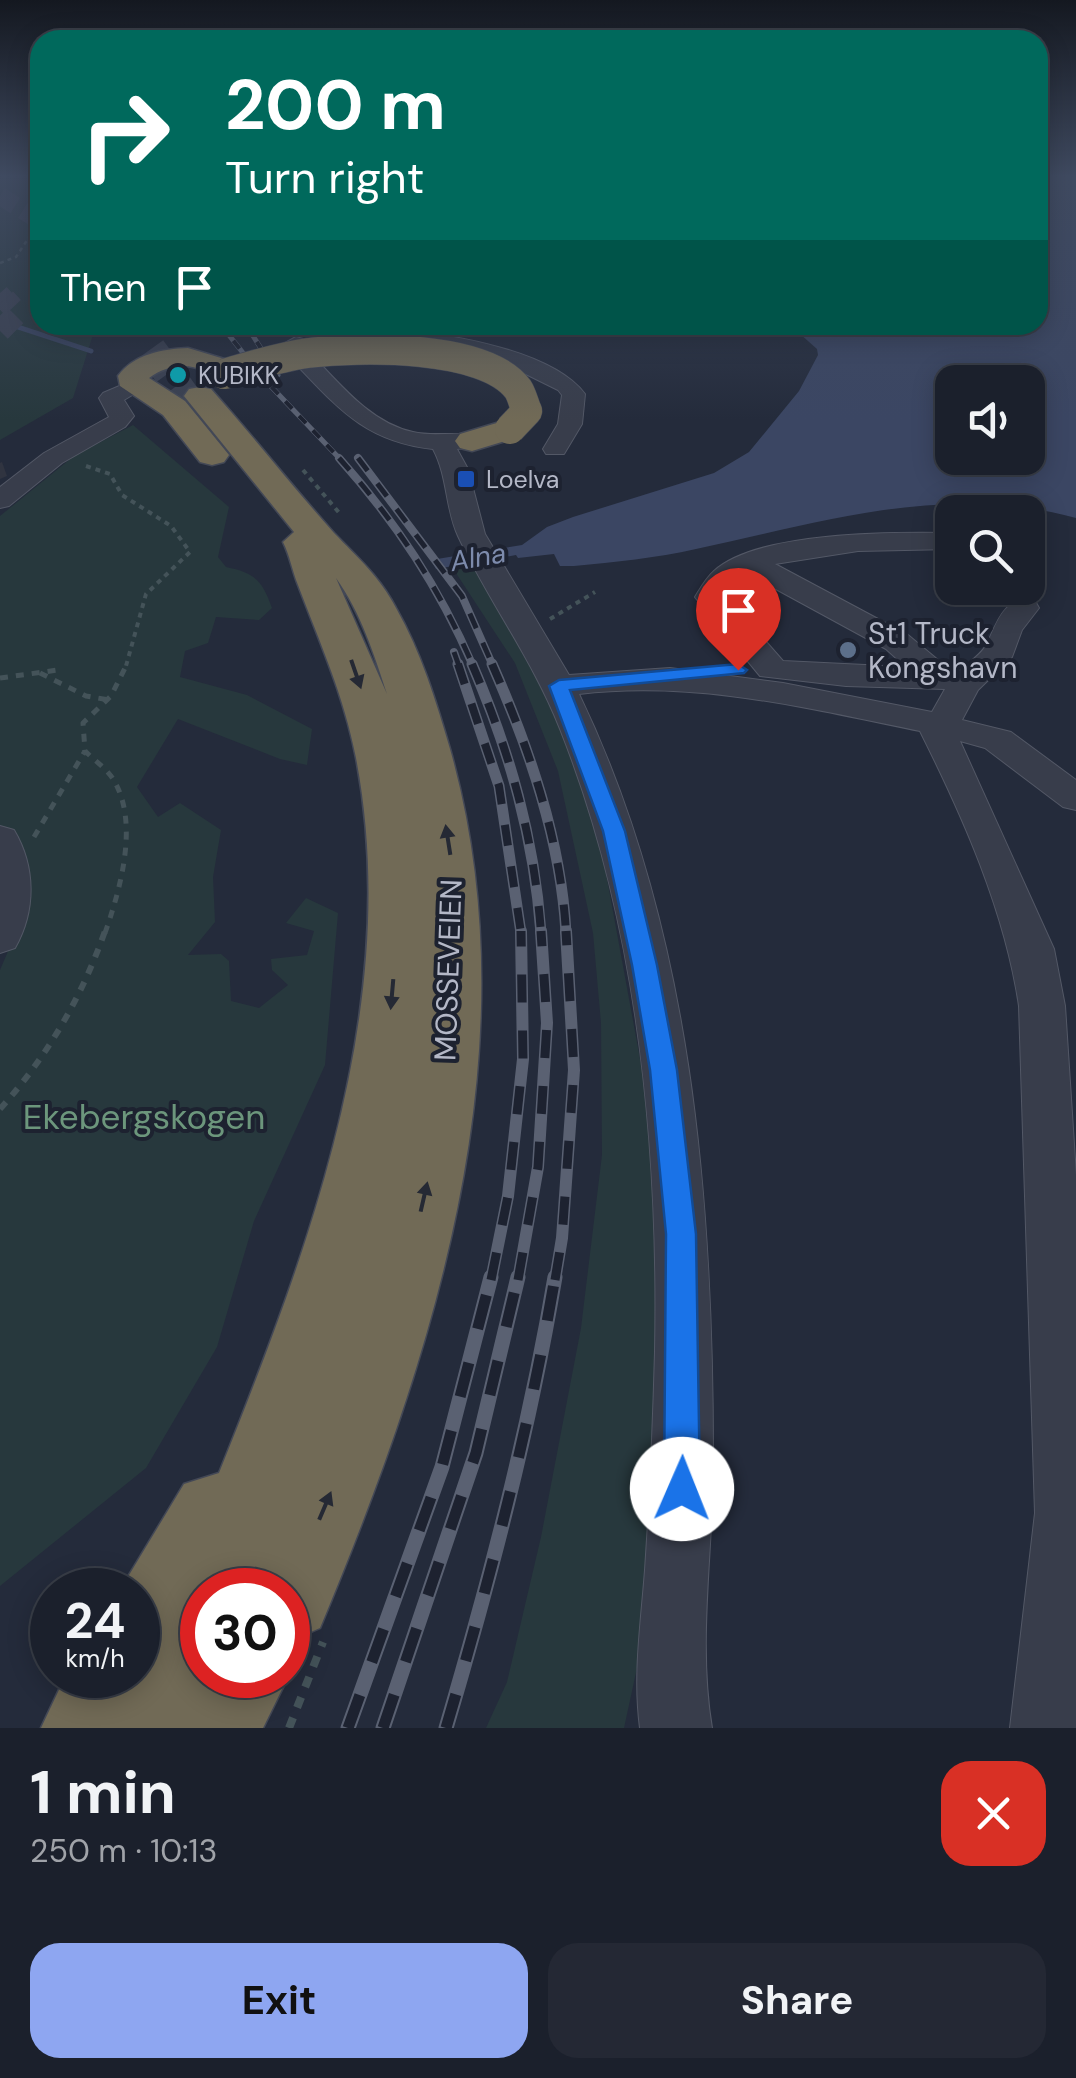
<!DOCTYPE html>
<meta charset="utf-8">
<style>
:root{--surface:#1b202c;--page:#242834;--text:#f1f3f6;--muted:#a0a3a9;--line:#393e48;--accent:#8ea6f1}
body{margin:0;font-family:"DM Sans",sans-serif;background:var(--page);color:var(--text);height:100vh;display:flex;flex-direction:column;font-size:38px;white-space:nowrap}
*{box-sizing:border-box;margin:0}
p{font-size:32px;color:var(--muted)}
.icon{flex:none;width:55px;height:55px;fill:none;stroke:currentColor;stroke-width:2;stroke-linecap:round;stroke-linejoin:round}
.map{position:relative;height:1728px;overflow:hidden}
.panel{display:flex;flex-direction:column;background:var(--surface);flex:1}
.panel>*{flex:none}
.top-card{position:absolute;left:30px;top:30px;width:1018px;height:305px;border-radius:30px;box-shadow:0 5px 25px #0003,0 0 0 2px var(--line);background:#00695c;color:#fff;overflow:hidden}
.controls{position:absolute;left:935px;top:365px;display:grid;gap:20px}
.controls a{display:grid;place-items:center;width:110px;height:110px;border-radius:20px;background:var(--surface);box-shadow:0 5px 25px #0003,0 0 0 2px var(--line);font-size:50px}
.speed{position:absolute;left:30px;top:1568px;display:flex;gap:20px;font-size:50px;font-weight:700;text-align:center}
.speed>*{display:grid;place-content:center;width:130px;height:130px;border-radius:50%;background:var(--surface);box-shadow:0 5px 25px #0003,0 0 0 2px var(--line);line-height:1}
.speed small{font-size:25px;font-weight:400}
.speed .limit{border:15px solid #d22;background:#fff;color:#111}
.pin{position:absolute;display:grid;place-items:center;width:85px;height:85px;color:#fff;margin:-102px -42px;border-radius:50% 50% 50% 0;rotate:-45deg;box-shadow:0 0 10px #0007}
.pin .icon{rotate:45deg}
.me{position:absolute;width:110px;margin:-55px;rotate:1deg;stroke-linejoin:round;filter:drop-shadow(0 0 8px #0008)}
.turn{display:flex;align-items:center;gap:35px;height:210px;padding:0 30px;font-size:45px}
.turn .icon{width:130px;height:130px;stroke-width:2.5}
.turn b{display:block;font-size:70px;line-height:85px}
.then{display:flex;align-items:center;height:95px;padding:0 30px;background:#0003;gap:20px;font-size:38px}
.round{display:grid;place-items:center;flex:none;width:105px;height:105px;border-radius:30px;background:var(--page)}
.overview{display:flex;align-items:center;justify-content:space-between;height:170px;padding:0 30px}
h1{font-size:60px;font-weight:700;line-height:75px}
.primary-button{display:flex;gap:20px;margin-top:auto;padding:20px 30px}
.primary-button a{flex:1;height:115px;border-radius:30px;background:var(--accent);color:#111;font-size:40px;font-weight:700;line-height:115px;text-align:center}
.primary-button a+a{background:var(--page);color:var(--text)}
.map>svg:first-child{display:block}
.green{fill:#27383d}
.water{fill:#3b4663;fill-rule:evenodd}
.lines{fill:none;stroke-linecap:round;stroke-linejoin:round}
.stream{stroke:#3b4663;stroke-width:5}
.minor-tunnel-far1{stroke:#3a4050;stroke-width:18;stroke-dasharray:18 9;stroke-linecap:butt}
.minor-tunnel{stroke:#3a4050;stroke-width:22;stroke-dasharray:22 11;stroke-linecap:butt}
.highway-tunnel{stroke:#3a4050;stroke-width:30;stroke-dasharray:30 15;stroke-linecap:butt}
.minor-casing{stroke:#535866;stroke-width:2}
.highway-casing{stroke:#434856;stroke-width:3}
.path-far4{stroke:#445359;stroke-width:2.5;stroke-dasharray:4 4;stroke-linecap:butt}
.path-far3{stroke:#445359;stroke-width:4;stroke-dasharray:5 5;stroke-linecap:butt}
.path-far2{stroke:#445359;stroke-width:5;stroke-dasharray:8 8;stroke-linecap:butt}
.path-far1{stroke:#445359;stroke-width:6;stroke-dasharray:9 9;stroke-linecap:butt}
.path{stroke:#445359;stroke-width:8;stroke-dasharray:11 11;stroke-linecap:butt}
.minor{fill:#383d4b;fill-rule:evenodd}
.highway{fill:#716a56;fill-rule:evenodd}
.rail-far4-casing{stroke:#5a6172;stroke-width:5}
.rail-far3-casing{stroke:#5a6172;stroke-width:8}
.rail-far2-casing{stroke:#5a6172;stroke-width:11}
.rail-far1-casing{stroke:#5a6172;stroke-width:12}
.rail-casing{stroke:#5a6172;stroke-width:15}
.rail-far4{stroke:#1d2230;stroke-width:4;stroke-dasharray:10;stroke-linecap:butt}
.rail-far3{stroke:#1d2230;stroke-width:5;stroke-dasharray:16;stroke-linecap:butt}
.rail-far2{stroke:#1d2230;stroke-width:8;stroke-dasharray:21;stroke-linecap:butt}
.rail-far1{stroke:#1d2230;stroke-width:9;stroke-dasharray:28;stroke-linecap:butt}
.rail{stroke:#1d2230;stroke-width:11;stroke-dasharray:35;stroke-linecap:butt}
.highway-bridge-casing{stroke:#434856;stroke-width:31;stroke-linecap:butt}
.highway-bridge{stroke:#716a56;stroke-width:30}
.shaded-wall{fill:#303440}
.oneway{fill:#252934}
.route{fill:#1a73e8;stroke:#114b97;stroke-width:2.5}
.culture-dot{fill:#0f9aa8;stroke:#1d2230;stroke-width:4}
.transit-dot{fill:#1a4fb4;stroke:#1d2230;stroke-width:4}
.service-dot{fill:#5c6f8a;stroke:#1d2230;stroke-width:4}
.labels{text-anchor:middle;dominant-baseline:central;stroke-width:8;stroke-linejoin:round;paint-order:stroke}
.far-poi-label{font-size:25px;fill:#b4b8c7;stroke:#1d2230;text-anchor:start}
.far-water-label{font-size:28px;font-style:italic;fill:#7d8bac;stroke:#1d2230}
.poi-label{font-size:30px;fill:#b4b8c7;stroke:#1d2230;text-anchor:start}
.street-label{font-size:30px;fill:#b4b8c7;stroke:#1d2230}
.near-park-label{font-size:35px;fill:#6c967c;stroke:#1d2230}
</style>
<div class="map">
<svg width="1076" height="1728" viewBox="0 0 1076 1728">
<rect width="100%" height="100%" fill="#242b3b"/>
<g class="green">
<path d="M0 178H40V325H96L73 398 0 440Z"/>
<path d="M133 425 229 507 218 557 226 567C255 573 262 580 272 608L259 620 216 617 208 643 185 651 180 677 247 695 312 729 307 765 280 759 178 719 137 787 158 817 180 803 221 830 213 877 215 922 188 955 221 954 229 961 231 1001 259 1008 288 985 272 970 271 959 307 955 314 931 286 923 306 898 338 913 325 1065 254 1221 217 1347 146 1468 0 1586V970L21 921 10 832 0 825V516L74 456Z"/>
<path d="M474 567 559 716 601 846 647 1097 660 1308 643 1640 624 1728H486L507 1682 541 1537 581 1328 602 1155 601 1023 593 933 558 771 515 663 454 570Z"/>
</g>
<path class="water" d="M1038 178H1076V518C947 482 822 522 696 549 656 558 615 562 574 566H560L554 554 518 558 516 555 436 569 431 560 522 545 547 527 573 517 714 473 749 452 799 391 818 355 817 349 790 325H1038ZM952 382H1028V458H952Z"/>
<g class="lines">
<path class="stream" d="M0 321 91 351"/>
<g class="minor-tunnel-far1">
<path d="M0 196 40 221"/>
<path d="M0 293 8 302"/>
</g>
<path class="minor-tunnel" d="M0 331 18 313 5 299"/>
<path class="highway-tunnel" d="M151 349 187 399"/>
<defs>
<g id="minor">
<path d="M325 325C390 325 544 339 585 394L582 424 564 454H546L543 449 558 424 562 395 558 390 489 356 332 335 325 333Z"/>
<path d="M296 337 303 339 307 350C337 380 369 423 413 432 434 437 456 431 477 436L480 441 477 446 457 449 468 469 485 534 569 675 670 668 783 683 932 712 945 689 846 686 760 676 695 597C700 589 706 578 714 571 758 531 894 532 952 533V549L858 551 775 564 908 635 950 670 958 672C967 664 981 655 987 644 997 622 1005 594 1035 601L1039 608 1022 630 1012 657 978 690 962 720 1011 732 1076 780V810L1063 807 985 748 960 741 1054 949 1065 1006 1076 1175V1728H1010L1035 1513 1019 1006C1005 911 963 817 920 731 807 708 695 680 579 694 692 928 713 1200 713 1456 714 1546 697 1639 712 1728H640C633 1675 641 1624 645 1570 650 1497 653 1425 655 1352 659 1145 637 922 560 729 533 660 489 602 458 536 445 508 448 477 433 449 361 441 335 404 288 356L285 343ZM750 575 886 649 906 667 783 661 726 596 735 584Z"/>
<path d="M136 379 147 386 124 400 134 416 125 427 62 463 9 506 0 508V487L44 453 109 417 99 398 103 393Z"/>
<path d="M0 826 14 830C36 867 36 911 15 948L0 953Z"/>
</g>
<g id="highway">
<path d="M188 348 231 361 235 376 231 382H209L205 371C185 362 166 366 149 378L185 401 229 455 224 462 212 465 200 462 163 415 120 386 118 376C134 354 162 349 188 348Z"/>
<path d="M200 387 211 389C253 436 292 486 334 533 358 558 380 577 396 608 421 652 436 701 450 749 534 1047 435 1352 320 1628L288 1642V1590H202V1675H288V1672L289 1675 263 1728H41L66 1675H138V1590H120L184 1484 219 1473C309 1249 403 1002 356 758 344 696 320 643 298 585 292 570 290 556 283 542L294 532 184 396 189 389ZM336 578C361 613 374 654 387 694Z"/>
<path d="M510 419 522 422 527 429 522 436 472 451 460 448 455 441 460 434Z"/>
</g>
</defs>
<use href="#minor" class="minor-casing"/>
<use href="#highway" class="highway-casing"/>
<path class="path-far4" d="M0 263 16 257 39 222"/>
<g class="path-far3">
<path d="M86 466 110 474 122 495 171 526 190 552 146 594 126 666"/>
<path d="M303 470 341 515"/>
<path d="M550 619 595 592"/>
</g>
<g class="path-far2">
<path d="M40 673 86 696 109 700"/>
<path d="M0 678 58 670"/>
<path d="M34 837 85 751"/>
<path d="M105 933C120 890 140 822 113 779 106 768 94 760 85 751L83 723 111 696 127 664"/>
</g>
<path class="path-far1" d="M0 1109C47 1057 82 997 105 931"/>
<path class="path" d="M289 1728 323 1642"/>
<use href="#minor" class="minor"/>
<use href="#highway" class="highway"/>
<defs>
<g id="rail-far4">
<path d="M221 325 262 377 341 460"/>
<path d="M246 325 278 375"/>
</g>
<g id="rail-far3">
<path d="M339 458C396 522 439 587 473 666"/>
<path d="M358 458 462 596 493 666"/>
<path d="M454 652 459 666"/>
</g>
<g id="rail-far2">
<path d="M458 664 499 786 521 933"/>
<path d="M472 664C510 752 534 837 541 933"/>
<path d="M492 664C529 748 561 840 566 933"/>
</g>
<g id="rail-far1">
<path d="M491 1280 508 1196 523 1059 521 931"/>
<path d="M518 1280 538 1167 547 1023 541 931"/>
<path d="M555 1280 562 1238 574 1070 566 931"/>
</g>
<g id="rail">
<path d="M348 1728 442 1467 491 1277"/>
<path d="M383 1728 476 1453 518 1277"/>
<path d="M446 1728C490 1579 529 1431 555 1277"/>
</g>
</defs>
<use href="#rail-far4" class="rail-far4-casing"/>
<use href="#rail-far3" class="rail-far3-casing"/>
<use href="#rail-far2" class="rail-far2-casing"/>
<use href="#rail-far1" class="rail-far1-casing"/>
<use href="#rail" class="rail-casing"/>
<use href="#rail-far4" class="rail-far4"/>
<use href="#rail-far3" class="rail-far3"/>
<use href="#rail-far2" class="rail-far2"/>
<use href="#rail-far1" class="rail-far1"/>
<use href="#rail" class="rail"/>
<defs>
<path id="highway-bridge" d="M224 374C251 366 279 357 308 353 358 347 485 344 518 389 522 395 524 405 527 411L510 429"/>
</defs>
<use href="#highway-bridge" class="highway-bridge-casing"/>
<use href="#highway-bridge" class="highway-bridge"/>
</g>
<path class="shaded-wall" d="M2 462 7 476 0 479V463Z"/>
<defs><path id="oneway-solid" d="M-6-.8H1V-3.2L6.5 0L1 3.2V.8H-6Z" transform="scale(2.5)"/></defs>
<g class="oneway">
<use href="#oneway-solid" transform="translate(356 674) rotate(71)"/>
<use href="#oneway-solid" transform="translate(448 840) rotate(-99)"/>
<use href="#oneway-solid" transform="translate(392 994) rotate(95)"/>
<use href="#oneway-solid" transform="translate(424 1197) rotate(-77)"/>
<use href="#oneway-solid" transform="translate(325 1506) rotate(-67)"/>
</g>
<linearGradient id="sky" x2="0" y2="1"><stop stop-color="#141820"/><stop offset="0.42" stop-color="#3f4a60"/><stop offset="1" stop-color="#3f4a60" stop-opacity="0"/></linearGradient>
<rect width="1076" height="420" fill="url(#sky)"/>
<path class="route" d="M738 664 747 670 744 673 570 690 625 831 657 965 677 1070 696 1234 700 1489 695 1502 682 1507 669 1502 664 1489 666 1234 650 1070 632 965 603 831 549 686 559 680Z"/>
<circle class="culture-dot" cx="178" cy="375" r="10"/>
<rect class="transit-dot" x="456" y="469" width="20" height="20" rx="5"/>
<circle class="service-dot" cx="848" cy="650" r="10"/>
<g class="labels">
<g class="far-poi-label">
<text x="198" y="375">KUBIKK</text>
<text x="486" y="479">Loelva</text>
</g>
<g class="far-water-label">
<text transform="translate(478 557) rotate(-10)">Alna</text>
</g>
<g class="poi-label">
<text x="868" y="633">St1 Truck<tspan x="868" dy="34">Kongshavn</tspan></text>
</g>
<g class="street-label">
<text transform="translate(448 970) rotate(-88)">MOSSEVEIEN</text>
</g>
<g class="near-park-label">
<text x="144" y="1117">Ekebergskogen</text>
</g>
</g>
</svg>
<div class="controls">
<a><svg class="icon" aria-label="sound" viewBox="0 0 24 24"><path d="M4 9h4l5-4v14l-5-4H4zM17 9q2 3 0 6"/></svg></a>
<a><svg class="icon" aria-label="search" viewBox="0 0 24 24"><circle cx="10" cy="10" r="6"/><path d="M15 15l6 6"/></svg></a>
</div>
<div class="speed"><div>24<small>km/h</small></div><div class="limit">30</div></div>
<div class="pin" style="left:738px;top:670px;background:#d93025"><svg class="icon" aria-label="arrive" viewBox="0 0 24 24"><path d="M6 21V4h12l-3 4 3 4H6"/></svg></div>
<svg class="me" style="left:682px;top:1489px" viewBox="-20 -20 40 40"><circle r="19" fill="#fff"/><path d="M0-13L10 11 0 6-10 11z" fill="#1a73e8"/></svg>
<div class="top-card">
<div class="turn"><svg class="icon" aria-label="right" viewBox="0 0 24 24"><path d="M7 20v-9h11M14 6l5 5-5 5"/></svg><div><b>200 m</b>Turn right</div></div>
<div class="then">Then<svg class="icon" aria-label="arrive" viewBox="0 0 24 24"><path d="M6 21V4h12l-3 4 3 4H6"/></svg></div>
</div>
</div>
<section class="panel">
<div class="overview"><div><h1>1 min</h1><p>250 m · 10:13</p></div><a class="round" style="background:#d93025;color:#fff"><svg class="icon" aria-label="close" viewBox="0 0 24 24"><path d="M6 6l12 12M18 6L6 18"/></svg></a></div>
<div class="primary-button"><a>Exit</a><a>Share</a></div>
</section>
